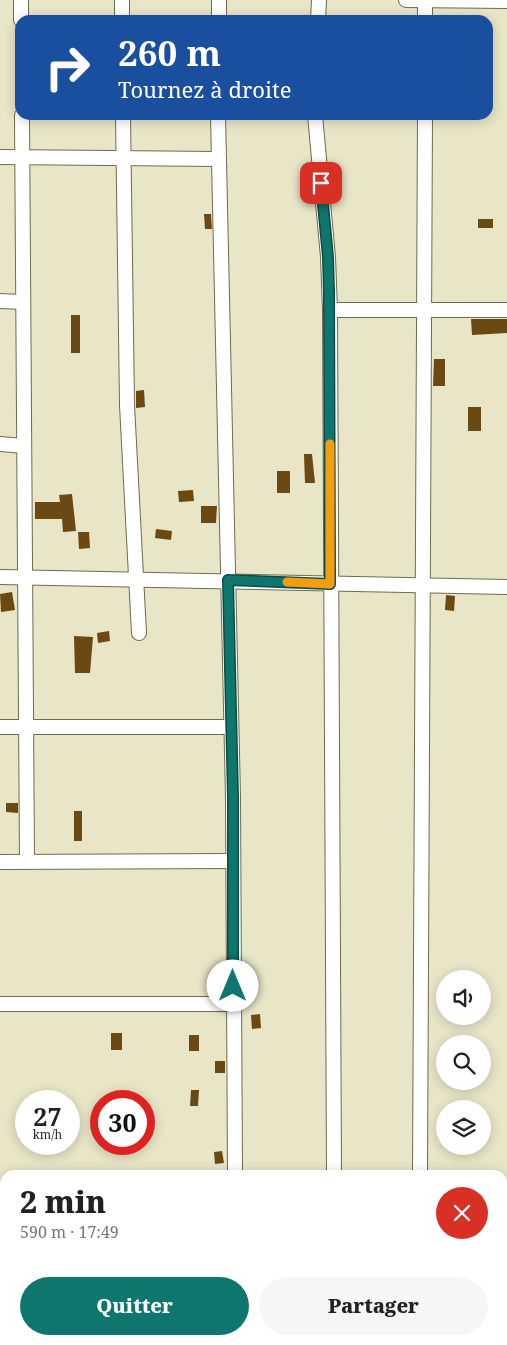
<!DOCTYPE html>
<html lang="fr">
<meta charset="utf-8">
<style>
:root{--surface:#fff;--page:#f6f6f6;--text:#222;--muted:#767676;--accent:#0f766e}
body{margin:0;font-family:"Noto Serif",serif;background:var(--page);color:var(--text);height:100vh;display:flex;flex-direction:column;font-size:19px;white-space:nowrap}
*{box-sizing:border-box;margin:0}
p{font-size:16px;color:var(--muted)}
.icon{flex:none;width:28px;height:28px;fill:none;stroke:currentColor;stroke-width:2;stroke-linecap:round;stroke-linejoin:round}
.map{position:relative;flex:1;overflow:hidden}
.drawer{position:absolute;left:0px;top:1170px;width:508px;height:175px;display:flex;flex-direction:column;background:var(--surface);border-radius:15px 15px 0 0;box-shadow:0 2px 12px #0003}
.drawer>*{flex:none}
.banner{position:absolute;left:15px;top:15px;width:478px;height:105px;border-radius:15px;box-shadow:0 2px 12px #0003;background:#1a4fa0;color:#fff;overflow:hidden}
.fabs{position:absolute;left:436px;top:970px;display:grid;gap:10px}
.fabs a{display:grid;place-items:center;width:55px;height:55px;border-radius:50%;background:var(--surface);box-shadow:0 2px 12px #0003;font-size:25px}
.speed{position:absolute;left:15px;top:1090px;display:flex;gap:10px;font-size:25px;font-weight:700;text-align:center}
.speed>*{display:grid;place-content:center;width:65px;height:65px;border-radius:50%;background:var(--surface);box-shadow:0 2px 12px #0003;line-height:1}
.speed small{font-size:12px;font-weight:400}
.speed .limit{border:8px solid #d22;background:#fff;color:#111}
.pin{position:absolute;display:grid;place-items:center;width:42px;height:42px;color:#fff;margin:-21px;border-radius:10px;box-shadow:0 2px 8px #0006}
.me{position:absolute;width:55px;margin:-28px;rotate:0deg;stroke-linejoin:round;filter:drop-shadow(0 0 4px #0008)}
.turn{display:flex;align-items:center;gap:18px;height:105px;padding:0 20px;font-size:22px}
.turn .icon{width:65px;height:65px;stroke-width:2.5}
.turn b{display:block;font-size:35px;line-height:42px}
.round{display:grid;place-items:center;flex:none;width:52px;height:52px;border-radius:26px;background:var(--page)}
.head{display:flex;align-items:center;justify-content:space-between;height:85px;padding:0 20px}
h1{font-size:30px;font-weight:800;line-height:38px}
.primary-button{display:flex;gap:10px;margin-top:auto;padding:10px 20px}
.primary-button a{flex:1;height:58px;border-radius:30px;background:var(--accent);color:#fff;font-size:20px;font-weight:800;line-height:58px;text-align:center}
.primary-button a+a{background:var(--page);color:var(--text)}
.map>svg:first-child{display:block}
.building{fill:#6a4912}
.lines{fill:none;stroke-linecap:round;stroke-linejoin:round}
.minor-casing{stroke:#6f6b50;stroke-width:16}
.minor{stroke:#fff;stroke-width:14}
.route-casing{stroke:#0a4d48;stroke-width:12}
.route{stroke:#0f766e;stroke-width:9}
.slow{stroke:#f59e0b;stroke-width:9}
</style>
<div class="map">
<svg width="507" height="1345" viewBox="0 0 507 1345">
<rect width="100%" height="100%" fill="#e9e5c7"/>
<g class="building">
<path d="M204 214H211L212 229H205Z"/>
<rect x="478" y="219" width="15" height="9"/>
<rect x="71" y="315" width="9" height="38"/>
<path d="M471 319H507V333L472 335Z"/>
<path d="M434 359H445V386H433Z"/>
<path d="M144 390 145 407 136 408V391Z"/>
<rect x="468" y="407" width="13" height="24"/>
<path d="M304 454H312L315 483H305Z"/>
<rect x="277" y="471" width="13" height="22"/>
<path d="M193 490 194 501 179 502 178 491Z"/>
<path d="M72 494 76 531 63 532 62 519H35V502H60L59 495Z"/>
<path d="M201 506H217L216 523H201Z"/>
<path d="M156 529 172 531 171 540 155 538Z"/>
<path d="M78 532H89L90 548 79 549Z"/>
<path d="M12 592 15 610 1 612 0 594Z"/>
<path d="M446 595 455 596 454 611 445 610Z"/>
<path d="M109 631 110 641 98 643 97 633Z"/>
<path d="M74 636 93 637 90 673H75Z"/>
<path d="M6 803H18V813L6 812Z"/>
<rect x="74" y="811" width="8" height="30"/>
<path d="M260 1014 261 1028 252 1029 251 1015Z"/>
<rect x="111" y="1033" width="11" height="17"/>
<rect x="189" y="1035" width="10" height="16"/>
<rect x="215" y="1061" width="10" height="12"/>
<path d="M191 1090H199L198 1106H190Z"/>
<path d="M222 1151 224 1163 215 1164 214 1152Z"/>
</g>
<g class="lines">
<defs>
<g id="minor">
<path d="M21 0V20"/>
<path d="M122 0V20"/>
<path d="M406 0 507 1"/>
<path d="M219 20V0"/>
<path d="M318 20 319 0"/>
<path d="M425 20V0"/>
<path d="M22 115 27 862"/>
<path d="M123 115 127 405 139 633"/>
<path d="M218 115 233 798 235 1175"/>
<path d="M315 115 328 257 330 310 334 1175"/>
<path d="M0 157 218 159"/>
<path d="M0 301 23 302"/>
<path d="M330 310H507"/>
<path d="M0 444 24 446"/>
<path d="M0 577 507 587"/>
<path d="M0 727H231"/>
<path d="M0 862 233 861"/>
<path d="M0 1004H233"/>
<path d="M420 1175 425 115"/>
<path d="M0 1284H5"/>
<path d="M238 1340V1345"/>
<path d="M335 1340V1345"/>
<path d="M420 1345V1340"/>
</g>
</defs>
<use href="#minor" class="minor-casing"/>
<use href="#minor" class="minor"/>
</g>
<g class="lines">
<defs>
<path id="route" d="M233 986V798L228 580 330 584 329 292 328 257 321 183"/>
</defs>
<use href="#route" class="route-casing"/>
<use href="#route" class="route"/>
<path class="slow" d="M287 582 330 584V444"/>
</g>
</svg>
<div class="fabs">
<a><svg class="icon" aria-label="sound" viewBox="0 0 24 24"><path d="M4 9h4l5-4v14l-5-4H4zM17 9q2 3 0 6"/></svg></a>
<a><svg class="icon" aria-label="search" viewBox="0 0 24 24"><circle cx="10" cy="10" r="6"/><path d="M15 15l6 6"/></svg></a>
<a><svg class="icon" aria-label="layers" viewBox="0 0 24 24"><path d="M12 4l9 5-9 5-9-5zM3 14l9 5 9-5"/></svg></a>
</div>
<div class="speed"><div>27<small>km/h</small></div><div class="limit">30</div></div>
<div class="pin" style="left:321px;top:183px;background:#d93025"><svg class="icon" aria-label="arrive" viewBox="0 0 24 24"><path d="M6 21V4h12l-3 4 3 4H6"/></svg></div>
<svg class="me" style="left:233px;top:986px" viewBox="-20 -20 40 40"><circle r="19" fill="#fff"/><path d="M0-13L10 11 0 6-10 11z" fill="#0f766e"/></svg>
<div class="banner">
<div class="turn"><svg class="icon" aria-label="right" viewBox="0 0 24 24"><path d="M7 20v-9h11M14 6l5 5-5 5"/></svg><div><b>260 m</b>Tournez à droite</div></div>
</div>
<section class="drawer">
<div class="head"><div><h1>2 min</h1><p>590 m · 17:49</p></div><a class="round" style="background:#d93025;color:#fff"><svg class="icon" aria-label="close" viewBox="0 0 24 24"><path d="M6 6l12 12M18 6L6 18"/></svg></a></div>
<div class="primary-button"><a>Quitter</a><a>Partager</a></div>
</section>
</div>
